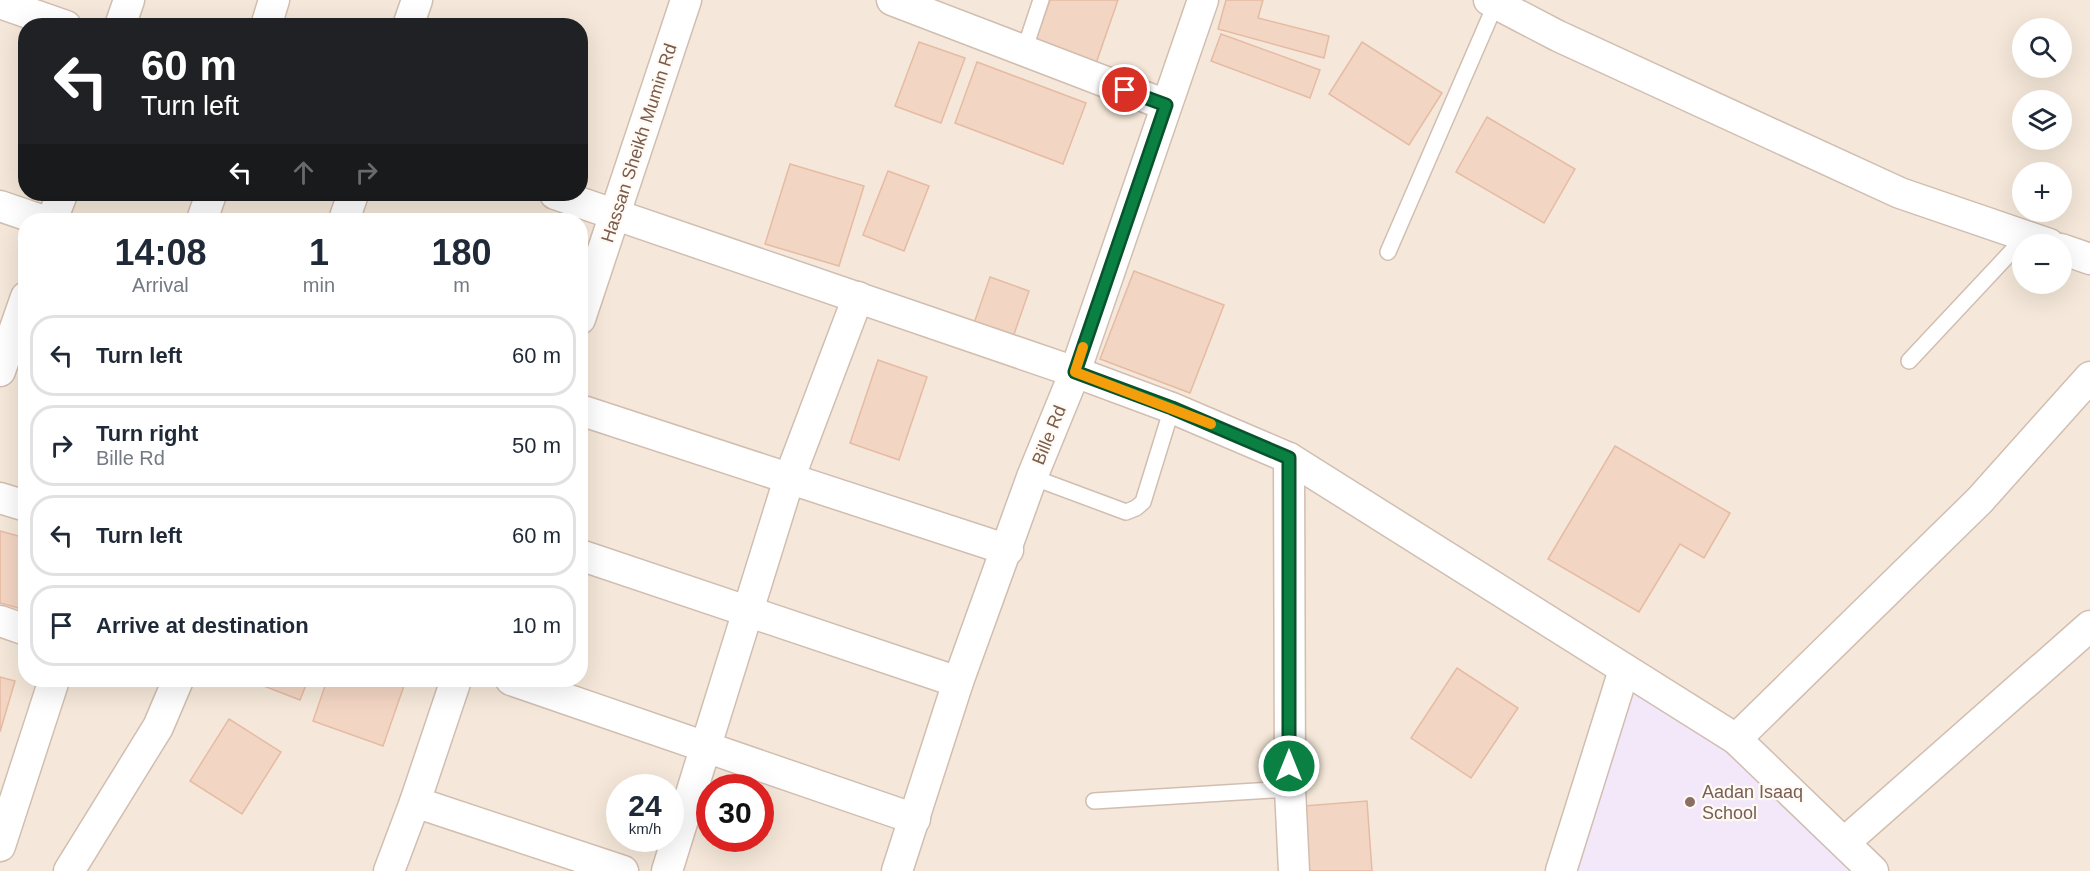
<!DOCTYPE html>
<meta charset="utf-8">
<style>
:root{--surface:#fff;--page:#f2f2f3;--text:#1f2937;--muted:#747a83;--line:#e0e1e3}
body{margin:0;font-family:Arial,sans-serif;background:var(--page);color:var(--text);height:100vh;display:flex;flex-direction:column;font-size:22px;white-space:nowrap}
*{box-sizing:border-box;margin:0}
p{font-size:20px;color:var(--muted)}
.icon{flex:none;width:33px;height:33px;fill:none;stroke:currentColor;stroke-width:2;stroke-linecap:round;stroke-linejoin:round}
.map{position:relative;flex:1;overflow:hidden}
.side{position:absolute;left:18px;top:213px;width:570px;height:474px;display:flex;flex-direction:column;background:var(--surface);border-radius:24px;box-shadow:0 6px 24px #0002}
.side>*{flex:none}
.banner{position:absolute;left:18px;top:18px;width:570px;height:183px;border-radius:24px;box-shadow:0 6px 24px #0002;background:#202124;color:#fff;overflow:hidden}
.fabs{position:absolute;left:2012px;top:18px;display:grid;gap:12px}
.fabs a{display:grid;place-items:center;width:60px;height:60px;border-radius:50%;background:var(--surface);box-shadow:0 6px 24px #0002;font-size:30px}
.speed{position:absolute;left:606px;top:774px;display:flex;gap:12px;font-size:30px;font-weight:700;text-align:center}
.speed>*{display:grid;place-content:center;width:78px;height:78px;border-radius:50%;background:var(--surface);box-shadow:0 6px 24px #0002;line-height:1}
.speed small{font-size:15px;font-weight:400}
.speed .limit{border:9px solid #d22;background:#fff;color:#111}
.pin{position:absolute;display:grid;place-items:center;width:51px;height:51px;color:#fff;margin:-26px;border:3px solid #fff;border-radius:50%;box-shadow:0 2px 6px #0007}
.me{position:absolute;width:66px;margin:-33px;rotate:0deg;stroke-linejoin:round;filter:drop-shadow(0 0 4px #0008)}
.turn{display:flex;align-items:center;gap:21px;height:126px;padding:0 24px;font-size:27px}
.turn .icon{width:78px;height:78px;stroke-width:2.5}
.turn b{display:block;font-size:42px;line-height:51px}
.lanes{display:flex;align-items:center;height:57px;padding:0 24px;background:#0003;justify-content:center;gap:30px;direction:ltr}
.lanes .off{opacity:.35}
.eta{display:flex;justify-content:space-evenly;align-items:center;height:102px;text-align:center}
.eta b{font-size:36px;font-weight:600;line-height:42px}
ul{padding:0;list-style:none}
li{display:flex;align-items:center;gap:18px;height:81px;margin:0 12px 9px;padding:0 12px;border:3px solid var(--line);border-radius:24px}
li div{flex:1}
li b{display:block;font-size:22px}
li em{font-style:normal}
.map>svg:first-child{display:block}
.residential{fill:#f5e8da;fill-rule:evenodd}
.education{fill:#f3e8fa}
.building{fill:#f3d5c3;stroke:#e6bba3;stroke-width:1.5}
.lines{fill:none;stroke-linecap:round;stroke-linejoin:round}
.lane-casing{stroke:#d1beb0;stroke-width:18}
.street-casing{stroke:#d1beb0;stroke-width:33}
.lane{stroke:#fff;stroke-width:15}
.street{stroke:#fff;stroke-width:30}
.route-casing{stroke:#07532c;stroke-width:15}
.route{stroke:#0b8043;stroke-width:10}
.slow{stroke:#f59e0b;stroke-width:10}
.education-dot{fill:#8d6e63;stroke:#fffaf3;stroke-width:2}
.labels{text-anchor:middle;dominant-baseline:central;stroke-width:4.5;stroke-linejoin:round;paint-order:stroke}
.street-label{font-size:18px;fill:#7a5c4d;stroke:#fffaf3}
.education-label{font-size:18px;fill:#785e54;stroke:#fffaf3;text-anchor:start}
</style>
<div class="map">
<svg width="2090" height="871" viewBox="0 0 2090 871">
<rect width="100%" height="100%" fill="#fdf6ec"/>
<path class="residential" d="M0 0H2090V871H0ZM26 26H580V194H26ZM2022 28H2061V68H2022ZM2022 100H2061V140H2022ZM2022 172H2061V212H2022ZM26 220H580V680H26ZM2022 244H2061V284H2022ZM620 788H670V838H620ZM710 788H760V838H710Z"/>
<path class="education" d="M1629 690 1728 752 1856 871H1575Z"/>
<g class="building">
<path d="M1050 0H1118L1094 69 1033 48Z"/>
<path d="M1226 0H1263L1258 18 1329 36 1324 58 1218 29Z"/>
<path d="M1221 34 1320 70 1310 98 1211 61Z"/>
<path d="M919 42 965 58 941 123 895 106Z"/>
<path d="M1362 42 1442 93 1409 145 1329 94Z"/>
<path d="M977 62 1086 103 1063 164 955 123Z"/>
<path d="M1487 117 1575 169 1544 223 1456 172Z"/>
<path d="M790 164 864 186 839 266 765 244Z"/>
<path d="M888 171 929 186 904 251 863 235Z"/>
<path d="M1134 271 1224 305 1190 393 1100 359Z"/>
<path d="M990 277 1029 291 1012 340 973 326Z"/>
<path d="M878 360 927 377 899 460 850 443Z"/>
<path d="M1615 446 1730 513 1704 558 1680 544 1639 612 1548 559Z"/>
<path d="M0 531 26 538V610L0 603Z"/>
<path d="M1457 668 1518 708 1471 778 1411 738Z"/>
<path d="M0 677 15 681 0 732Z"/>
<path d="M248 680H308L300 700Z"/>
<path d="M327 680H406L383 746 313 721Z"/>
<path d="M229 719 281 752 242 814 190 781Z"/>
<path d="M1367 801 1372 871H1309L1304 806Z"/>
</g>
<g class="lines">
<defs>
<g id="lane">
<path d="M1024 51 1041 0"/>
<path d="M1388 252 1496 3"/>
<path d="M1909 361 2026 236"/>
<path d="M1032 477 1126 512 1136 508 1143 502 1172 408"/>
<path d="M1094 801 1290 789"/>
</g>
<g id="street">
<path d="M892 0 1166 105"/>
<path d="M1489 0 1558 36 1900 193 2049 244"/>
<path d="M0 3 66 26"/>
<path d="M120 26 129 0"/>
<path d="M266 26 274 0"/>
<path d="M408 26 417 0"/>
<path d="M555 194 1075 372 1172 408 1289 458 1736 739 1873 871"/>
<path d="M0 206 41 220"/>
<path d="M52 220 62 194"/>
<path d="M202 220 211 194"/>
<path d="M344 220 353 194"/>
<path d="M2061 249 2090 259"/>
<path d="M580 319 686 0"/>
<path d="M0 371 26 297"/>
<path d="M580 410 1008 550"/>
<path d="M1289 458 1290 789 1294 871"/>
<path d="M0 498 26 506"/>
<path d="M580 555 958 682"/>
<path d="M0 621 26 630"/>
<path d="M511 680 915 819"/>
<path d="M1736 739 1980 500 2090 377"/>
<path d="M415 802 623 871"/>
<path d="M1845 842 2090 626"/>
<path d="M0 846 54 680"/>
<path d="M69 871 158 727 178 680"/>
<path d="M389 871 415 802 456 680"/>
<path d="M667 871 789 479 858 297"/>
<path d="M897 871 958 682 1032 477 1075 372 1203 0"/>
<path d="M1561 871 1624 670"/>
</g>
</defs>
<use href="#lane" class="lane-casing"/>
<use href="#street" class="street-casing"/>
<use href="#lane" class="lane"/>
<use href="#street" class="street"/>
</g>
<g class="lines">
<defs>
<path id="route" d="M1125 90 1166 105 1075 372 1172 408 1289 458V766"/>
</defs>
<use href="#route" class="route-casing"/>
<use href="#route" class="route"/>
<path class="slow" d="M1083 347 1075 372 1211 424"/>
</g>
<circle class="education-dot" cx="1690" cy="802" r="6"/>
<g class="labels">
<g class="street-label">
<text transform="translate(639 143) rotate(-72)">Hassan Sheikh Mumin Rd</text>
<text transform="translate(1049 435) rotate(-68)">Bille Rd</text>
</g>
<g class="education-label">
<text x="1702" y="792">Aadan Isaaq<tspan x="1702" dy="21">School</tspan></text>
</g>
</g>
</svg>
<div class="fabs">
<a><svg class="icon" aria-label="search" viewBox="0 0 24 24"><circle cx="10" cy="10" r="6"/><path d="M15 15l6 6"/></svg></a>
<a><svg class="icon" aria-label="layers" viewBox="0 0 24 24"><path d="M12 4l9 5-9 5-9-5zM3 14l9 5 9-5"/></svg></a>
<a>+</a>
<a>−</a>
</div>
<div class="speed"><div>24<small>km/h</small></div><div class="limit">30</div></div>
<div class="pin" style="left:1125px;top:90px;background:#d93025"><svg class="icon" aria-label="arrive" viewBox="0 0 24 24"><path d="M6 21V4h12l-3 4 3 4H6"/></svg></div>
<svg class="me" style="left:1289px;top:766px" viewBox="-20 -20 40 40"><circle r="17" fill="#0b8043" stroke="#fff" stroke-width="3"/><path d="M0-11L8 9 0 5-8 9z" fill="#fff"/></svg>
<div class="banner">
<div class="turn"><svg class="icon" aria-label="left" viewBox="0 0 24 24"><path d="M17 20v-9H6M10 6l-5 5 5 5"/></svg><div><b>60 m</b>Turn left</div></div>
<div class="lanes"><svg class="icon" aria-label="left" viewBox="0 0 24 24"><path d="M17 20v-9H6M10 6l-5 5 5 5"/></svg><svg class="icon off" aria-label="ahead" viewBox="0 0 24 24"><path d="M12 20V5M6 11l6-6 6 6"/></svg><svg class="icon off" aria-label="right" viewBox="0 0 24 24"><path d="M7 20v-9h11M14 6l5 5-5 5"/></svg></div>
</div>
<section class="side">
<div class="eta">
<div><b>14:08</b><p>Arrival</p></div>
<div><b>1</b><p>min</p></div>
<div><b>180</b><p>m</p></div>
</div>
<ul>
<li><svg class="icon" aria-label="left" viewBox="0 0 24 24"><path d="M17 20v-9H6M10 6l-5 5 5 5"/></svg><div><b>Turn left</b></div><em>60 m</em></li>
<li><svg class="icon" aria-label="right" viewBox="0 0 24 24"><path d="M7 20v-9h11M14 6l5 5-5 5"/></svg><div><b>Turn right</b><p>Bille Rd</p></div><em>50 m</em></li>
<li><svg class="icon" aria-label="left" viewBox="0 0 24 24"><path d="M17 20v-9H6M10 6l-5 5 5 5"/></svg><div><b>Turn left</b></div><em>60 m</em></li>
<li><svg class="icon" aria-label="arrive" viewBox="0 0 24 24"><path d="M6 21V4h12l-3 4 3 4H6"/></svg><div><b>Arrive at destination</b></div><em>10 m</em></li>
</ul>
</section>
</div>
